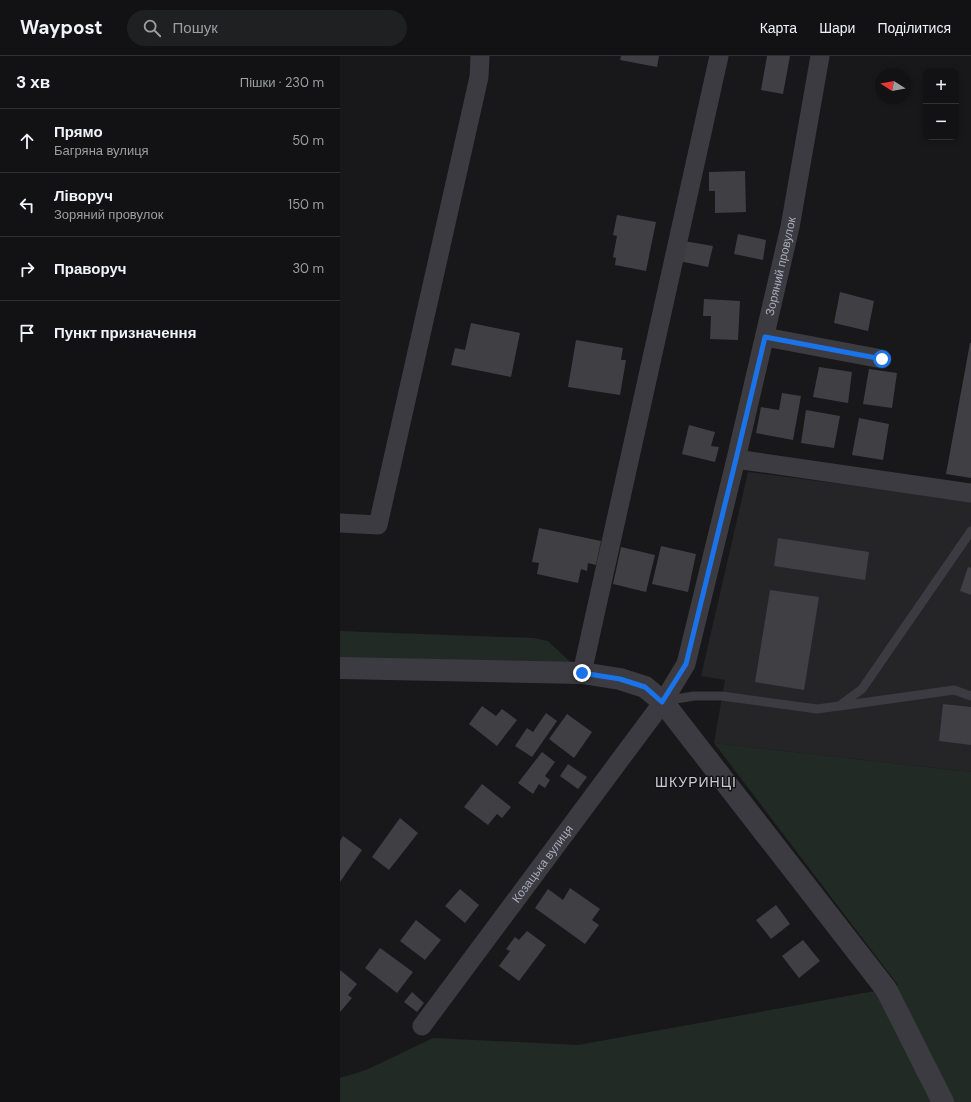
<!DOCTYPE html>
<html lang="uk">
<head>
<meta charset="utf-8">
<style>
	body { margin:0; font-family:"DM Sans",sans-serif; background:#1f2022; color:#f1f3f6 }
	.controls { position:absolute; right:12px; top:12px; display:grid; overflow:hidden; border-radius:8px; box-shadow:0 2px 6px #0003 }
	.controls button { width:36px; height:36px; display:grid; place-items:center; padding:0; border:0; border-bottom:1px solid #313234; background:#121214; color:#f1f3f6; font:20px sans-serif }
	.compass { position:absolute; left:535px; top:12px; width:36px; height:36px; border-radius:50%; background:#121214; box-shadow:0 2px 6px #0003; rotate:281deg }
	.stop { position:absolute; width:12px; height:12px; margin:-9px; border:3px solid #1a73e8; border-radius:50%; background:#fff }
	.stop.end { background:#1a73e8; border-color:#fff; box-shadow:0 1px 4px #0008 }
	.list { margin:0; padding:0; list-style:none }
	h2 { display:flex; justify-content:space-between; align-items:center; height:52px; margin:0; padding:0 16px; font-size:17px }
	h2 small { font-size:13px; font-weight:400; color:#9c9ea0 }
	.list li { display:grid; grid-template-columns:26px 1fr auto; gap:12px; align-items:center; box-sizing:border-box; height:64px; padding:0 16px; border-top:1px solid #313234 }
	.list b { display:block; font-size:15px; white-space:nowrap }
	.list p { margin:0; font-size:13px; white-space:nowrap; color:#9c9ea0 }
	.list em { font-size:13px; font-style:normal; color:#9c9ea0 }
	.icon { flex:none; width:22px; height:22px; fill:none; stroke:currentColor; stroke-width:2; stroke-linecap:round; stroke-linejoin:round }
	.map { position:relative; flex:none; width:631px; height:1046px; overflow:hidden }
	header { display:flex; align-items:center; gap:24px; box-sizing:border-box; height:56px; padding:0 20px; background:#121214; border-bottom:1px solid #313234 }
	header strong { font-size:19px }
	nav { display:flex; gap:22px; margin-inline-start:auto; font-size:14px }
	.search { width:280px; height:36px; background:#1f2022; display:flex; align-items:center; gap:10px; box-sizing:border-box; padding:0 14px; border-radius:22px; color:#9c9ea0; font-size:15px }
	main { display:flex }
	aside { flex:1; background:#121214 }
	.map>svg:first-child { display:block }
</style>
</head>
<body>
<header>
<strong>Waypost</strong>
<div class="search"><svg class="icon" aria-label="search" viewBox="0 0 24 24"><circle cx="10" cy="10" r="6"/><path d="M15 15l6 6"/></svg>Пошук</div>
<nav><a>Карта</a><a>Шари</a><a>Поділитися</a></nav>
</header>
<main>
<aside>
<h2>3 хв<small>Пішки · 230 m</small></h2>
<ul class="list">
<li><svg class="icon" aria-label="ahead" viewBox="0 0 24 24"><path d="M12 20V5M6 11l6-6 6 6"/></svg><div><b>Прямо</b><p>Багряна вулиця</p></div><em>50 m</em></li>
<li><svg class="icon" aria-label="left" viewBox="0 0 24 24"><path d="M17 20v-9H6M10 6l-5 5 5 5"/></svg><div><b>Ліворуч</b><p>Зоряний провулок</p></div><em>150 m</em></li>
<li><svg class="icon" aria-label="right" viewBox="0 0 24 24"><path d="M7 20v-9h11M14 6l5 5-5 5"/></svg><div><b>Праворуч</b></div><em>30 m</em></li>
<li><svg class="icon" aria-label="arrive" viewBox="0 0 24 24"><path d="M6 21V4h12l-3 4 3 4H6"/></svg><div><b>Пункт призначення</b></div></li>
</ul>
</aside>
<div class="map">
<svg width="631" height="1046" viewBox="0 0 631 1046">
	<rect width="100%" height="100%" fill="#18181a"/>
	<path fill="#252427" d="M408 416 631 445V716L374 687 385 624 361 620Z"/>
	<path fill="#222a25" d="M0 575 194 582 208 585 242 617 0 612Z
		M374 687 631 716V1046H0V1022L26 1014 93 982 238 989 546 933 558 929Z"/>
	<path fill="#403f44" d="M281 0H319L317 11 280 4Z
		M427 0H450L443 38 421 34Z
		M405 115 406 156 375 157V135H369V116Z
		M277 159 316 166 306 215 275 209 276 202 273 201 277 180 273 179Z
		M398 178 426 184 423 204 394 198Z
		M344 185 373 190 368 211 339 205Z
		M500 236 534 245 528 275 494 267Z
		M364 243 400 245 398 284 370 283 371 260H363Z
		M131 267 180 277 171 321 111 309 115 292 125 294Z
		M236 284 283 292 281 304H286L280 339 228 331Z
		M630 287H631V422L606 418Z
		M479 311 512 316 508 347 473 341Z
		M529 313 557 317 552 352 523 348Z
		M442 337 461 340 453 384 416 377 421 351 439 354Z
		M466 354 500 360 494 392 461 387Z
		M519 362 549 368 543 404 512 399Z
		M349 369 375 376 371 390 379 391 375 406 342 398Z
		M199 472 261 485 256 509 248 507 247 515 241 513 238 527 197 518 199 507 192 506Z
		M438 482 529 496 525 524 434 510Z
		M321 490 356 498 348 536 312 528Z
		M281 491 315 499 306 536 273 528Z
		M628 511 631 512V539L620 535Z
		M430 534 479 541 464 634 415 626Z
		M603 648 631 651V689L599 685Z
		M142 650 156 660 162 653 177 664 157 690 129 668Z
		M206 657 217 665 192 701 175 690 187 672 193 676Z
		M227 658 252 676 234 702 209 683Z
		M202 696 215 706 205 720 210 724 205 732 199 728 193 738 178 727Z
		M228 708 247 721 238 733 220 720Z
		M142 728 171 751 162 762 157 758 148 769 124 751Z
		M60 762 78 777 49 814 32 801Z
		M3 780 22 794 0 826V785Z
		M230 832 260 853 252 864 259 869 245 888 195 852 208 833 223 844Z
		M120 833 139 849 125 867 105 850Z
		M436 849 450 868 431 883 416 864Z
		M76 864 101 884 85 904 60 885Z
		M187 875 206 889 179 925 159 910 170 895 166 893 175 881 179 884Z
		M463 884 480 905 459 922 442 900Z
		M40 892 73 916 57 937 25 912Z
		M0 914 17 928 8 939 12 942 0 956Z
		M72 936 84 947 77 956 64 946Z"/>
	<g fill="none" stroke-linecap="round" stroke-linejoin="round">
		<path stroke="#3b3b41" stroke-width="9" d="M324 645 354 640H382L477 653 499 650 522 633 631 475
			M500 650 614 634 631 640"/>
		<g stroke="#3b3b41" stroke-width="19">
			<path d="M425 281 542 303"/>
			<path d="M396 403 631 437"/>
			<path d="M0 467 38 469 139 21 140 0"/>
			<path d="M242 617 379 0"/>
			<path id="s1" d="M82 970 323 646 346 608 396 403 450 171 480 0"/>
		</g>
		<path stroke="#3b3b41" stroke-width="22" d="M0 612 242 617 280 623 305 631 323 646 546 933 603 1046"/>
	</g>
	<g fill="none" stroke-linecap="round" stroke-linejoin="round">
		<path stroke="#1a73e8" stroke-width="5" d="M242 617 280 623 305 631 322 646 346 608 396 403 425 281 542 303"/>
	</g>
	<g text-anchor="middle" dominant-baseline="central" stroke-width="3" stroke-linejoin="round" paint-order="stroke">
		<g font-size="12" fill="#aaabba" stroke="#131315">
			<text stroke="none"><textPath href="#s1" startOffset="857">Зоряний провулок</textPath></text>
			<text stroke="none"><textPath href="#s1" startOffset="202">Козацька вулиця</textPath></text>
		</g>
		<g font-size="14" letter-spacing="1" fill="#cbcbd6" stroke="#131315">
			<text x="356" y="726">ШКУРИНЦІ</text>
		</g>
	</g>
</svg>
<div class="controls">
<button>+</button>
<button>−</button>
</div>
<svg class="compass" viewBox="-18 -18 36 36"><path d="M0-13l5 13h-10z" fill="#e53935"/><path d="M0 13l5-13h-10z" fill="#9c9ea0"/></svg>
<div class="stop" style="left:542px;top:303px"></div>
<div class="stop end" style="left:242px;top:617px"></div>
</div>
</main>
</body>
</html>
